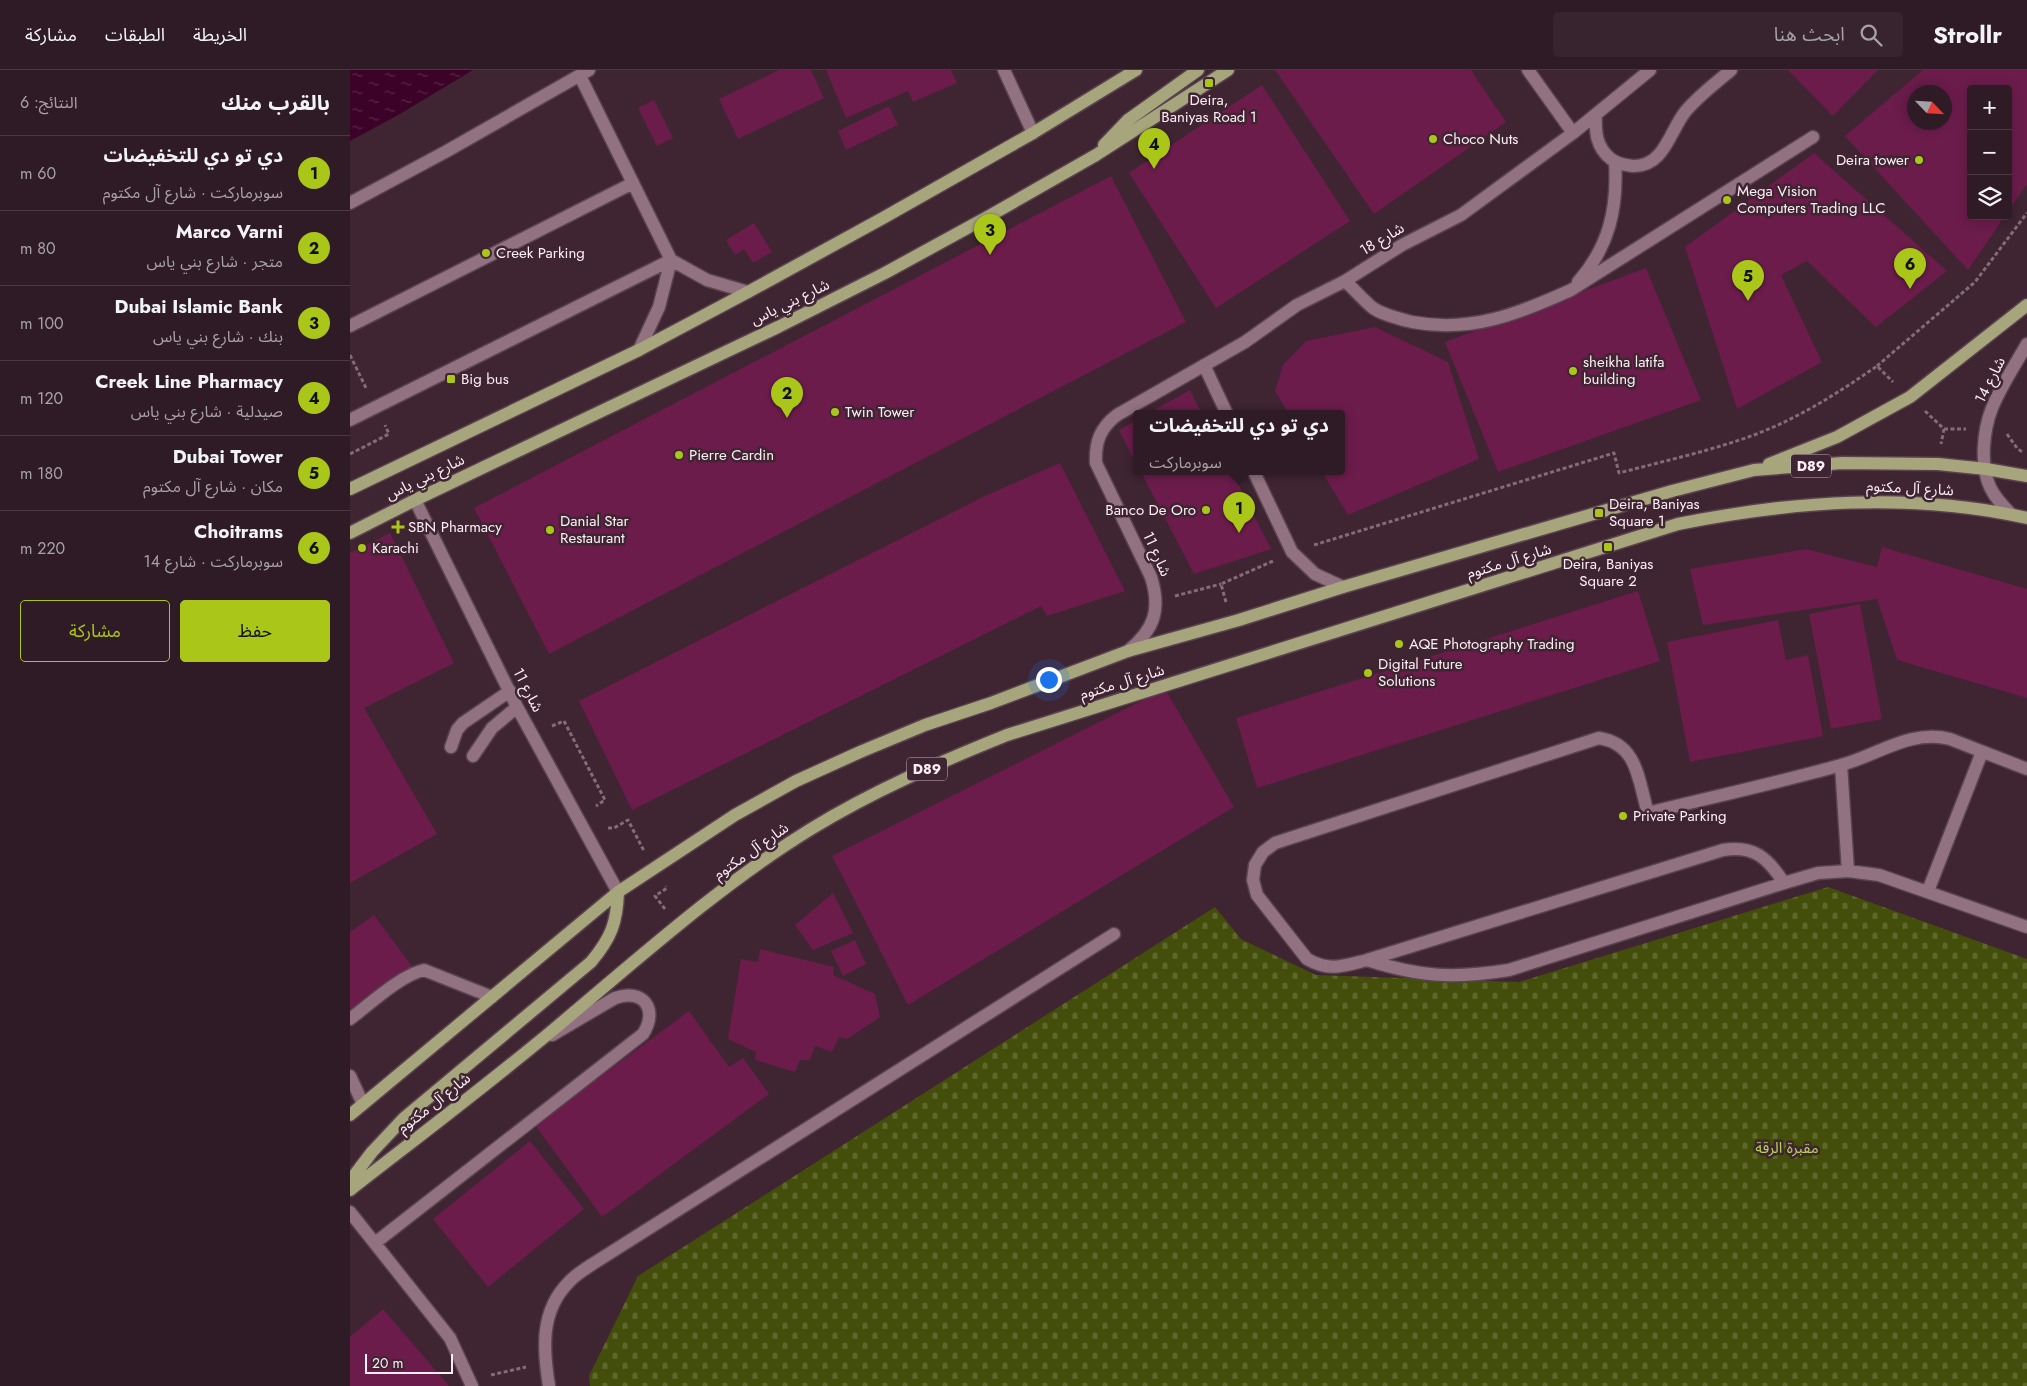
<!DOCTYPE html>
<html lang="ar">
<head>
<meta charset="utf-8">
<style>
	body { margin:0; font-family:Jost,"Noto Sans Arabic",sans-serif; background:#37242e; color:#f1f3f6; direction:rtl }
	.controls { position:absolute; right:15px; top:15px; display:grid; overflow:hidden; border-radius:5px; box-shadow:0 2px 12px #0003 }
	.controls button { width:45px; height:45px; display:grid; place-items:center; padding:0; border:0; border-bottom:1px solid #4a3943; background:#2f1b26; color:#f1f3f6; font:25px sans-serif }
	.compass { position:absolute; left:1557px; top:15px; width:45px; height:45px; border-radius:50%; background:#2f1b26; box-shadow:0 2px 12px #0003; rotate:115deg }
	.scale { position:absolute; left:15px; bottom:12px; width:88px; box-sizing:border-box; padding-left:5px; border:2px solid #fdeef5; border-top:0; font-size:14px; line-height:18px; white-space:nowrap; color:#fdeef5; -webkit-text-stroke:4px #3f2432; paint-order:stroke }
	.you { position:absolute; left:698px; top:609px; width:18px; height:18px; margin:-12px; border:4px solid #fff; border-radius:50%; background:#1a73e8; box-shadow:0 0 0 8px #1a73e833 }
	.badge { display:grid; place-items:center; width:32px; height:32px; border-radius:50%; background:#aac719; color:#111; font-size:16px; font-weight:700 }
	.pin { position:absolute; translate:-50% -41px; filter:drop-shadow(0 1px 2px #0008) }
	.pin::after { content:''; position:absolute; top:26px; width:18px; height:15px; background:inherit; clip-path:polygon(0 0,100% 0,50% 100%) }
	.popup { position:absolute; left:783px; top:340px; width:212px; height:65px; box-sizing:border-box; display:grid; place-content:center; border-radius:5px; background:#2f1b26; filter:drop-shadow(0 1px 4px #0005); font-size:16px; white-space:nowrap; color:#a7a1a7 }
	.popup b { font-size:19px; color:#f1f3f6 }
	.popup::after { content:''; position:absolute; left:50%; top:100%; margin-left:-10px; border:10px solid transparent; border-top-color:#2f1b26 }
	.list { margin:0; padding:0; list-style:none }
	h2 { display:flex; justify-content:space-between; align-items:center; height:65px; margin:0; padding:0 20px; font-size:21px }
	h2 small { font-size:16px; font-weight:400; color:#a7a1a7 }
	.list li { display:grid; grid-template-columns:32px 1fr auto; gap:15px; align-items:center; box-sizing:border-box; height:75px; padding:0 20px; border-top:1px solid #4a3943 }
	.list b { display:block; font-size:19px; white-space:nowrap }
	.list p { margin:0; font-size:16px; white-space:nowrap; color:#a7a1a7 }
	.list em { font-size:16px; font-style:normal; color:#a7a1a7 }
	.actions { display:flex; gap:10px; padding:15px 20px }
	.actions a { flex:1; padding:11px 0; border:1px solid #aac719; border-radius:5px; text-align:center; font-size:18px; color:#aac719 }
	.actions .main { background:#aac719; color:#111 }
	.icon { flex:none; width:28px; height:28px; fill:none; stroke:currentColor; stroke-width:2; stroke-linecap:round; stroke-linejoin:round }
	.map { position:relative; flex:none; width:1677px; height:1316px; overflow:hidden; direction:ltr }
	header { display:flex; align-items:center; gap:30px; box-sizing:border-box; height:70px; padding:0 25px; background:#2f1b26; border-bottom:1px solid #4a3943 }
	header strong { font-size:24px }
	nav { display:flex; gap:28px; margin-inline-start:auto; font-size:18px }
	.search { width:350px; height:45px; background:#37242e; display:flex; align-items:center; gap:12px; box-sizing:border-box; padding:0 18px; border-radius:5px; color:#a7a1a7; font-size:19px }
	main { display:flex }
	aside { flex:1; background:#2f1b26 }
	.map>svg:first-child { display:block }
</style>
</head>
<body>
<header>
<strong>Strollr</strong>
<div class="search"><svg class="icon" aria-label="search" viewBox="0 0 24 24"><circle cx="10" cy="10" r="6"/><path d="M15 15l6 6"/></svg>ابحث هنا</div>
<nav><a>الخريطة</a><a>الطبقات</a><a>مشاركة</a></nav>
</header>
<main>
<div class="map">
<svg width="1677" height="1316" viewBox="0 0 1677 1316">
	<defs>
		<pattern id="cemetery-stones" width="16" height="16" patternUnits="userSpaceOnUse" patternTransform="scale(1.25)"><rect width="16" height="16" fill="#424e09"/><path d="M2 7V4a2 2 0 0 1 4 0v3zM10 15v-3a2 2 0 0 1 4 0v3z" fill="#5e682d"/></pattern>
		<pattern id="water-ripples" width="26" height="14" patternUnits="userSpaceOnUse" patternTransform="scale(1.25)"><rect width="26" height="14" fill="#3d0227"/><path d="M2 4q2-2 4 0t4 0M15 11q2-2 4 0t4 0" fill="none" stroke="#5a2747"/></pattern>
	</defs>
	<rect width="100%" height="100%" fill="#3f2432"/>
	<path fill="url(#cemetery-stones)" d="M1478 817 1677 889V1316H240L239 1306 288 1206 865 837 891 869 966 905 1169 912Z"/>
	<path fill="url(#water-ripples)" d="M0 0H123L50 44 0 71Z"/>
	<path fill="#6b1c4b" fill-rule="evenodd" d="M429 0H461L474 28 388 69 369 29Z
		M476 0H601L607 13 563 32 558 21 496 48Z
		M925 0H1121L1156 52 1024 144Z
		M1438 0H1528L1483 46Z
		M1573 0H1677V114L1658 141V19H1621V146H1655L1618 200 1495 66ZM1564 22H1594V52H1564Z
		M912 15 1000 151 866 238 779 103Z
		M304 30 323 68 307 76 288 38Z
		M539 36 548 55 496 80 488 61Z
		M1464 83 1597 201 1526 257 1457 191 1431 205 1472 292 1387 339 1335 177Z
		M761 106 836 252 199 584 124 438Z
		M404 153 422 182 403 193 394 179 385 185 376 170Z
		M1296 198 1351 330 1148 402 1095 272Z
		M1025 257 1098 292 1129 389 998 445 972 402H992V344H939L925 321 933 295 956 271Z
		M840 320 852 344H797Z
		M786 351V394L769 360Z
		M710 393 775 521 697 546 691 536 282 740 229 631 635 426Z
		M791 402H882L921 479 844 504Z
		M40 463 104 593 14 638 87 764 0 813V483Z
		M1532 477 1677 519V628L1547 590 1527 529 1353 555 1340 499 1456 479 1527 497Z
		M1288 521 1310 591 907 718 886 648Z
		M1510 534 1532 649 1481 659 1459 544Z
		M1428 550 1436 590 1458 585 1473 666 1340 692 1317 572Z
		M815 619 884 737 558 935 482 786Z
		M483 823 503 863 463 880 445 855Z
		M24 845 64 899 0 946V862Z
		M505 870 516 894 493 906 481 881Z
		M410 879 484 897 483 905 525 924 530 947 497 969 489 967 482 982 465 976 460 990H450L445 1002 405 990 406 982 378 969 391 889 408 892Z
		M339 941 379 997 393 988 419 1024 252 1147 185 1055Z
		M180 1071 234 1139 138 1217 83 1149Z
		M33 1239 99 1316H0V1267Z"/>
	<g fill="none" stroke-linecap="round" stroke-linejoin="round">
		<defs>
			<path id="minor" d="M654 0 683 63
				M1178 0 1223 63
				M230 6 321 190 357 210 398 222
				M1246 44C1245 62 1246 77 1261 89 1267 94 1275 95 1283 96 1314 97 1320 61 1335 42 1348 26 1366 13 1381 0
				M0 133 97 81 239 0
				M995 211C1004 219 1013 230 1023 238 1033 245 1050 249 1062 252 1121 263 1168 244 1221 220L1463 67
				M1228 212C1259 177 1268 138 1265 92
				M0 256 283 113
				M289 280 309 237 321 190
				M854 295 877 344
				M0 350 321 190
				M904 402 942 482 965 504 993 517
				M65 430 167 637 268 822
				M1661 444C1653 436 1645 428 1640 417 1630 395 1633 361 1642 338 1651 316 1665 295 1677 274
				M778 581C805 559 811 539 801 507L746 393C745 372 750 358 767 345L895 272 947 235 995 211 1052 175 1111 145 1223 63 1300 0
				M101 677 107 660 113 653 160 621
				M123 686 142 658 167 637
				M1491 695 1498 801
				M1434 813C1418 788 1404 775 1373 780L1017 890C993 896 980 902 957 889L907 825 903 810 905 795 913 782 925 773 1249 668C1288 674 1288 710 1298 743 1362 727 1427 713 1491 695 1528 685 1560 659 1600 669L1677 699
				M1578 821 1632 682
				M1017 890C1071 907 1103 909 1159 900L1434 813 1468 803 1498 801 1529 805 1677 857
				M0 949C20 934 51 905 74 900L142 927
				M0 1006 13 1034
				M0 1142 100 1268 122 1316
				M25 1173 293 964C309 939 293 918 265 928L202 965
				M199 1316C193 1279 190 1241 219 1212 225 1205 234 1200 241 1195L764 864"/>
			<path id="major" d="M754 75 778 50 848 0
				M1419 394 1487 367 1560 327 1677 235
				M0 419 289 280 398 222 533 148 683 63 786 0
				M0 463 65 430 428 257 535 203 641 145 746 85 878 0
				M0 1045 268 822 385 745 446 711 510 682 575 655 641 633 778 581 889 550 993 517 1322 421 1404 400 1492 393 1588 394 1636 399 1677 406
				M0 1111 22 1082 54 1048 241 892C261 868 267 853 268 822
				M0 1120C68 1067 137 1015 203 960 287 890 368 816 461 759 523 721 590 692 657 665L1328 454C1443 431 1561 422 1677 448"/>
		</defs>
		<use href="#minor" stroke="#59434f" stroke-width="15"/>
		<use href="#major" stroke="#59434f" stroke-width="15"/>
		<path stroke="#836c78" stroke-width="3" stroke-dasharray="4 2.5" stroke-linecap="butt" d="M0 285 16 318
			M1527 296 1625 212 1677 143
			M1575 341 1594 359 1591 374
			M1594 359H1616
			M1657 364 1667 378 1672 382
			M0 384 39 364 35 355
			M964 475 1264 383 1269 403C1314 391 1360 381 1404 365 1449 348 1488 323 1527 296L1543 312
			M825 526 871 514
			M876 532 871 514 923 491
			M202 656 214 651 255 730 246 736
			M258 758H264L278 750 294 781
			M315 839 305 826 317 818 316 816
			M141 1305 176 1297"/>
		<use href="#minor" stroke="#927281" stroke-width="12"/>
		<use href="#major" stroke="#a6a57b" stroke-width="12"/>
	</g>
	<g fill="#aac719" stroke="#3f2432" stroke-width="2">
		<rect x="854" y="8" width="10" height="10" rx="2.5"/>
		<circle cx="1083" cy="69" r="5"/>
		<circle cx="1569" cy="90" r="5"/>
		<circle cx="1377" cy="130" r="5"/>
		<circle cx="136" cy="183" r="5"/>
		<circle cx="1223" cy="301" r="5"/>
		<rect x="96" y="304" width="10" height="10" rx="2.5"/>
		<circle cx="485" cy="342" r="5"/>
		<circle cx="329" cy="385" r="5"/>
		<circle cx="856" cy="440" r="5"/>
		<rect x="1244" y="438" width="10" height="10" rx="2.5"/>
		<path d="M45.5 449.5h5v5h5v5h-5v5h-5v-5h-5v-5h5z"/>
		<circle cx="200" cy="460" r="5"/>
		<rect x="1253" y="472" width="10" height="10" rx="2.5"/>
		<circle cx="12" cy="478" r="5"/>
		<circle cx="1049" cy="574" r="5"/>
		<circle cx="1018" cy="603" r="5"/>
		<circle cx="1273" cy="746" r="5"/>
	</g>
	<g text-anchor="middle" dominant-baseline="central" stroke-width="5" stroke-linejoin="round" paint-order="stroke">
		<g fill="#3f2432" stroke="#c4b1ba" stroke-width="1">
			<rect x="1441" y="384.5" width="40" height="23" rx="4"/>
			<rect x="557" y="687.5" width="40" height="23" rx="4"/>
		</g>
		<g font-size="14" font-weight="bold" fill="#fdeef5">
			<text x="1461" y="396">D89</text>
			<text x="577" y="699">D89</text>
		</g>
		<g font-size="15" fill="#fdeef5" stroke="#3f2432" text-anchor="start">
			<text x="859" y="30" text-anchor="middle">Deira,<tspan x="859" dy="17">Baniyas Road 1</tspan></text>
			<text x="1093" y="69">Choco Nuts</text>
			<text x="1559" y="90" text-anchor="end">Deira tower</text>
			<text x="1387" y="121">Mega Vision<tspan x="1387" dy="17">Computers Trading LLC</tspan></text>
			<text x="146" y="183">Creek Parking</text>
			<text x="1233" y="292">sheikha latifa<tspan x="1233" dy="17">building</tspan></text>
			<text x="111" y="309">Big bus</text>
			<text x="495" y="342">Twin Tower</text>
			<text x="339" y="385">Pierre Cardin</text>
			<text x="1259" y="434">Deira, Baniyas<tspan x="1259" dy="17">Square 1</tspan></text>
			<text x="846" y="440" text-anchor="end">Banco De Oro</text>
			<text x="210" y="451">Danial Star<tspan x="210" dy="17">Restaurant</tspan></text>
			<text x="58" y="457">SBN Pharmacy</text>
			<text x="22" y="478">Karachi</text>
			<text x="1258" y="494" text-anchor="middle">Deira, Baniyas<tspan x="1258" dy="17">Square 2</tspan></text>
			<text x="1059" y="574">AQE Photography Trading</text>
			<text x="1028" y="594">Digital Future<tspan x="1028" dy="17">Solutions</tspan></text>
			<text x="1283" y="746">Private Parking</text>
		</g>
		<g font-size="15" fill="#fdeef5" stroke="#3f2432">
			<text transform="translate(1032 169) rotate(-31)">شارع 18</text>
			<text transform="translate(440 232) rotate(-26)">شارع بني ياس</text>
			<text transform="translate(1640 310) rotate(-63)">شارع 14</text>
			<text transform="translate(75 407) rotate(-26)">شارع بني ياس</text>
			<text transform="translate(1560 418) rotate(3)">شارع آل مكتوم</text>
			<text transform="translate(807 484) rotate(66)">شارع 11</text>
			<text transform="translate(1159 491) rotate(-17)">شارع آل مكتوم</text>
			<text transform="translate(772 612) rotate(-17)">شارع آل مكتوم</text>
			<text transform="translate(178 620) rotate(63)">شارع 11</text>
			<text transform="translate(401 781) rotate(-35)">شارع آل مكتوم</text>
			<text transform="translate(84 1033) rotate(-38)">شارع آل مكتوم</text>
		</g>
		<g font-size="15" fill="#b9d358" stroke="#3f2432">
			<text x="1437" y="1078">مقبرة الرقة</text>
		</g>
	</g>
</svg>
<div class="controls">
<button>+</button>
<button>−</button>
<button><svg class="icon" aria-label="layers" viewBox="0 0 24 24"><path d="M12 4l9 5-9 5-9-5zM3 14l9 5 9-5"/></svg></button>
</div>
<svg class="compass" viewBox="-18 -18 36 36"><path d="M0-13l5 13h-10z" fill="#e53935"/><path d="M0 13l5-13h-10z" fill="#a7a1a7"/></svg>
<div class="scale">20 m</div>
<div class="you"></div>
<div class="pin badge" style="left:889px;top:463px">1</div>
<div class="popup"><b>دي تو دي للتخفيضات</b>سوبرماركت</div>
<div class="pin badge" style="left:437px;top:348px">2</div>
<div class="pin badge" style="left:640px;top:185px">3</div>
<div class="pin badge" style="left:804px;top:99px">4</div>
<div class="pin badge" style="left:1398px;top:231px">5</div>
<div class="pin badge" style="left:1560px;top:219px">6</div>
</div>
<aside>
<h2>بالقرب منك<small>النتائج: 6</small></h2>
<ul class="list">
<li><span class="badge">1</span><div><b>دي تو دي للتخفيضات</b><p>سوبرماركت · شارع آل مكتوم</p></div><em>60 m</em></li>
<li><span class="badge">2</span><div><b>Marco Varni</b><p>متجر · شارع بني ياس</p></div><em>80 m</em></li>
<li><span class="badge">3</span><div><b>Dubai Islamic Bank</b><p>بنك · شارع بني ياس</p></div><em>100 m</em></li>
<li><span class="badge">4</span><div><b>Creek Line Pharmacy</b><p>صيدلية · شارع بني ياس</p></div><em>120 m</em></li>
<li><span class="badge">5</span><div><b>Dubai Tower</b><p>مكان · شارع آل مكتوم</p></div><em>180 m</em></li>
<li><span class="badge">6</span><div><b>Choitrams</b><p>سوبرماركت · شارع 14</p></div><em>220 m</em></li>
</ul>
<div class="actions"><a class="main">حفظ</a><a>مشاركة</a></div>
</aside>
</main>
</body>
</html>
